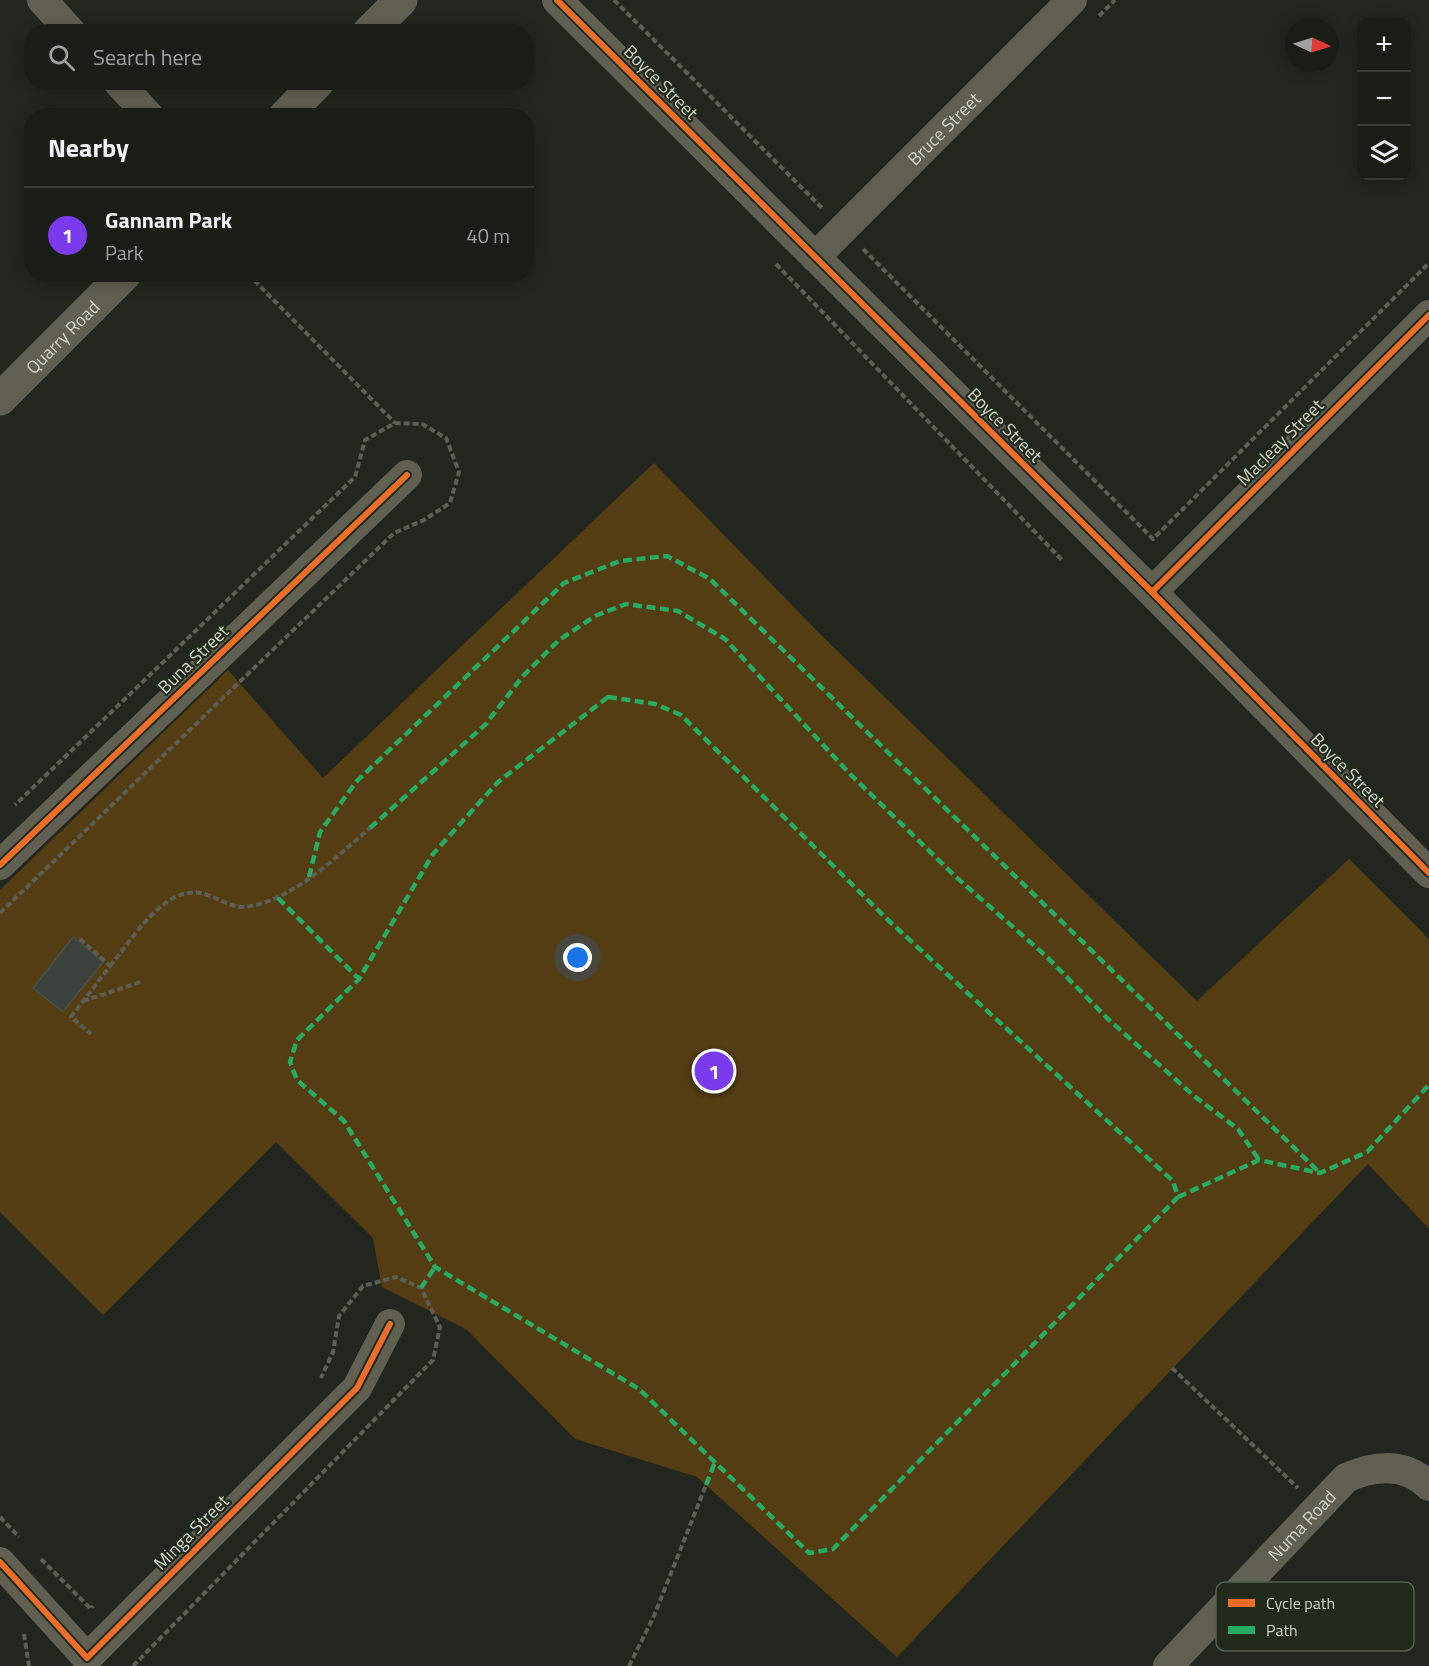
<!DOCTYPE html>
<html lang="en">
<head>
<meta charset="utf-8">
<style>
	body { margin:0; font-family:"Titillium Web",sans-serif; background:#272923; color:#f1f3f6 }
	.controls { position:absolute; right:18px; top:18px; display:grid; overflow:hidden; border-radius:12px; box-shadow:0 3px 15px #0003 }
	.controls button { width:54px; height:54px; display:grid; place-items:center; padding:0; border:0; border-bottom:2px solid #383a35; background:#1a1c16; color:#f1f3f6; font:30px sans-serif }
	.compass { position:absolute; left:1285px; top:18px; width:54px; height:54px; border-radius:50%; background:#1a1c16; box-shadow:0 3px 15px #0003; rotate:94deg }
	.you { position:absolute; left:578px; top:958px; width:21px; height:21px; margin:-15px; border:4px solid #fff; border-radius:50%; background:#1a73e8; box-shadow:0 0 0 9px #1a73e833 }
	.badge { display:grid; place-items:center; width:39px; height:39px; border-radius:50%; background:#7c3aed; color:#fff; font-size:20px; font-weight:700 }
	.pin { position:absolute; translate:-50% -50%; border:3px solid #fff; box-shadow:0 2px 6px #0006 }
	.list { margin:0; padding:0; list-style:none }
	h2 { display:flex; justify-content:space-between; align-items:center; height:78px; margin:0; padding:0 24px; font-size:26px }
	h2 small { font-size:20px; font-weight:400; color:#9fa1a1 }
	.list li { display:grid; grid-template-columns:39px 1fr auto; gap:18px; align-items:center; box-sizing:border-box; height:96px; padding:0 24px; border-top:2px solid #383a35 }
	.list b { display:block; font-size:22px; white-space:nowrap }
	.list p { margin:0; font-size:20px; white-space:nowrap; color:#9fa1a1 }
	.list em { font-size:20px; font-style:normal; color:#9fa1a1 }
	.icon { flex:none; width:33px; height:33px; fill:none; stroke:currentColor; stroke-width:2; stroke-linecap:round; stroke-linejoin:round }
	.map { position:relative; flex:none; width:1429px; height:1666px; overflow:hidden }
	.search { position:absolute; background:#1a1c16; box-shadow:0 3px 15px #0003; left:24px; top:24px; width:510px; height:66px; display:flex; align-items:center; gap:15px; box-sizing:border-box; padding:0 21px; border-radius:24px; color:#9fa1a1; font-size:22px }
	.panel { position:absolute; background:#1a1c16; box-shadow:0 3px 15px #0003; left:24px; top:108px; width:510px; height:174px; border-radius:24px }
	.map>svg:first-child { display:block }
</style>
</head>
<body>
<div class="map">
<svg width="1429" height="1666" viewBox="0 0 1429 1666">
	<rect width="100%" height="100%" fill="#22261e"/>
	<path fill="#543c13" d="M654 463 820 634 1197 1001 1349 859 1429 939V1229L1368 1164 897 1657 697 1477 575 1439 466 1329 382 1287 373 1238 276 1142 103 1315 0 1212V890L228 670 323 778Z"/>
	<path fill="#3b413b" stroke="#494f49" stroke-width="1.5" d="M73 937 103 962 63 1012 33 988Z"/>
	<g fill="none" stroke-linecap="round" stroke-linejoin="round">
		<path stroke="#5d5e54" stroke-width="4" stroke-dasharray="6 3" stroke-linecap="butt" d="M614 0 823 209
			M1099 16 1115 0
			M863 249 1153 539 1429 263
			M776 264 1062 560
			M248 274 395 423
			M0 913 394 533 424 520 450 503 459 472 446 438 422 424 395 423 365 440 355 477 15 805
			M80 939 110 966 71 1017 91 1034
			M110 966C132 940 163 886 201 893 214 896 232 908 244 907 290 903 336 857 370 828
			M83 1001 141 982
			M1172 1368 1298 1488
			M0 1517 19 1537
			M41 1559 91 1609 93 1606
			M24 1634 29 1666
			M133 1666 433 1360 440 1327 421 1288 396 1277 363 1286 339 1316 333 1352 321 1378
			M629 1666 654 1616 706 1485"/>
		<g stroke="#606052" stroke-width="30">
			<path d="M42 0 71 32"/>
			<path d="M557 0 1152 592 1429 873"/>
			<path d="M118 82 149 116"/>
			<path id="s1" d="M815 257 1072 0"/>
			<path d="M1152 592 1429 315"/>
			<path d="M0 865 407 475"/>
			<path d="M0 1562 87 1658 357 1388 390 1324"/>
			<path id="s2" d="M1168 1666 1346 1478C1375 1465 1405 1462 1429 1486"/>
		</g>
		<g stroke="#606052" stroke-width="33">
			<path d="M369 32 401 0"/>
			<path d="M285 116 318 82"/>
			<path id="s3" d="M0 399 125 274"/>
		</g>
		<path stroke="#26ab63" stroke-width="4.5" stroke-dasharray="9 4.5" stroke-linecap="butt" d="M608 697 655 704 681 715 889 921 1173 1181 1178 1197 833 1549 809 1553 639 1389 435 1267 344 1121 297 1080 290 1062 297 1040 359 979 433 854 498 782Z
			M370 828 485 725 523 676 559 640 595 616 626 604 678 611 725 639 850 774 956 877 1046 956 1107 1018 1194 1096 1238 1129 1259 1160
			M309 877 320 832 356 782 564 583 620 561 667 556 710 579 1320 1173
			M278 898 359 979
			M1178 1197 1259 1160 1320 1173 1367 1152 1429 1085
			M421 1288 435 1267
			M706 1485 715 1462"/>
		<defs>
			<path id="cycleway" d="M557 0 1152 592 1429 873
				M1152 592 1429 315
				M0 865 407 475
				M0 1562 87 1658 357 1388 390 1324"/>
		</defs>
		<use href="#cycleway" stroke="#212a1a" stroke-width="10"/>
		<use href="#cycleway" stroke="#ee6e29" stroke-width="6"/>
	</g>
	<g text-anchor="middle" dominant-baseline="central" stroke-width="4.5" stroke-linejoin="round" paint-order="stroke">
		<g font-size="18" fill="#d0d6cb" stroke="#212a1a">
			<text transform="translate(661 82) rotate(45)">Boyce Street</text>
			<text stroke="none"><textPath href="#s1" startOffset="182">Bruce Street</textPath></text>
			<text stroke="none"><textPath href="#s3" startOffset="88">Quarry Road</textPath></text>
			<text transform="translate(1005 425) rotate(45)">Boyce Street</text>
			<text transform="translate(1280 442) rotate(-45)">Macleay Street</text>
			<text transform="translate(193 659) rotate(-44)">Buna Street</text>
			<text transform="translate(1348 770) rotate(45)">Boyce Street</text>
			<text stroke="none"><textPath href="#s2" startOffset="194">Numa Road</textPath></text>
			<text transform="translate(191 1532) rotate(-45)">Minga Street</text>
		</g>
	</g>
	<rect x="1216" y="1582" width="198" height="69" rx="9" fill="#212a1a" stroke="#565e4f" stroke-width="1.5"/>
	<rect x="1228" y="1599" width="27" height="8" fill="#ee6e29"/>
	<rect x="1228" y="1626" width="27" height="8" fill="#26ab63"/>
	<g font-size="16" fill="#d0d6cb">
		<text x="1266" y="1609">Cycle path</text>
		<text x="1266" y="1636">Path</text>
	</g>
</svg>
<div class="controls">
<button>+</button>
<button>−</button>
<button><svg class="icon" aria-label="layers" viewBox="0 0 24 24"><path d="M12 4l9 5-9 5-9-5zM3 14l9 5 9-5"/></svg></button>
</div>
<svg class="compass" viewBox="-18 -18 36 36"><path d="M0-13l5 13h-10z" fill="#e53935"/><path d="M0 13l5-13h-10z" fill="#9fa1a1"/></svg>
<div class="you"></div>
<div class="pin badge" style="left:714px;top:1071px">1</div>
<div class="search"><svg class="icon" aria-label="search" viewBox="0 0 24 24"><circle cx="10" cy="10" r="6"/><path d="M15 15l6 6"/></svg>Search here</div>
<section class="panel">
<h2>Nearby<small></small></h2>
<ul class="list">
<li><span class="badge">1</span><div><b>Gannam Park</b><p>Park</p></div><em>40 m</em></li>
</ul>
</section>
</div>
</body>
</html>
